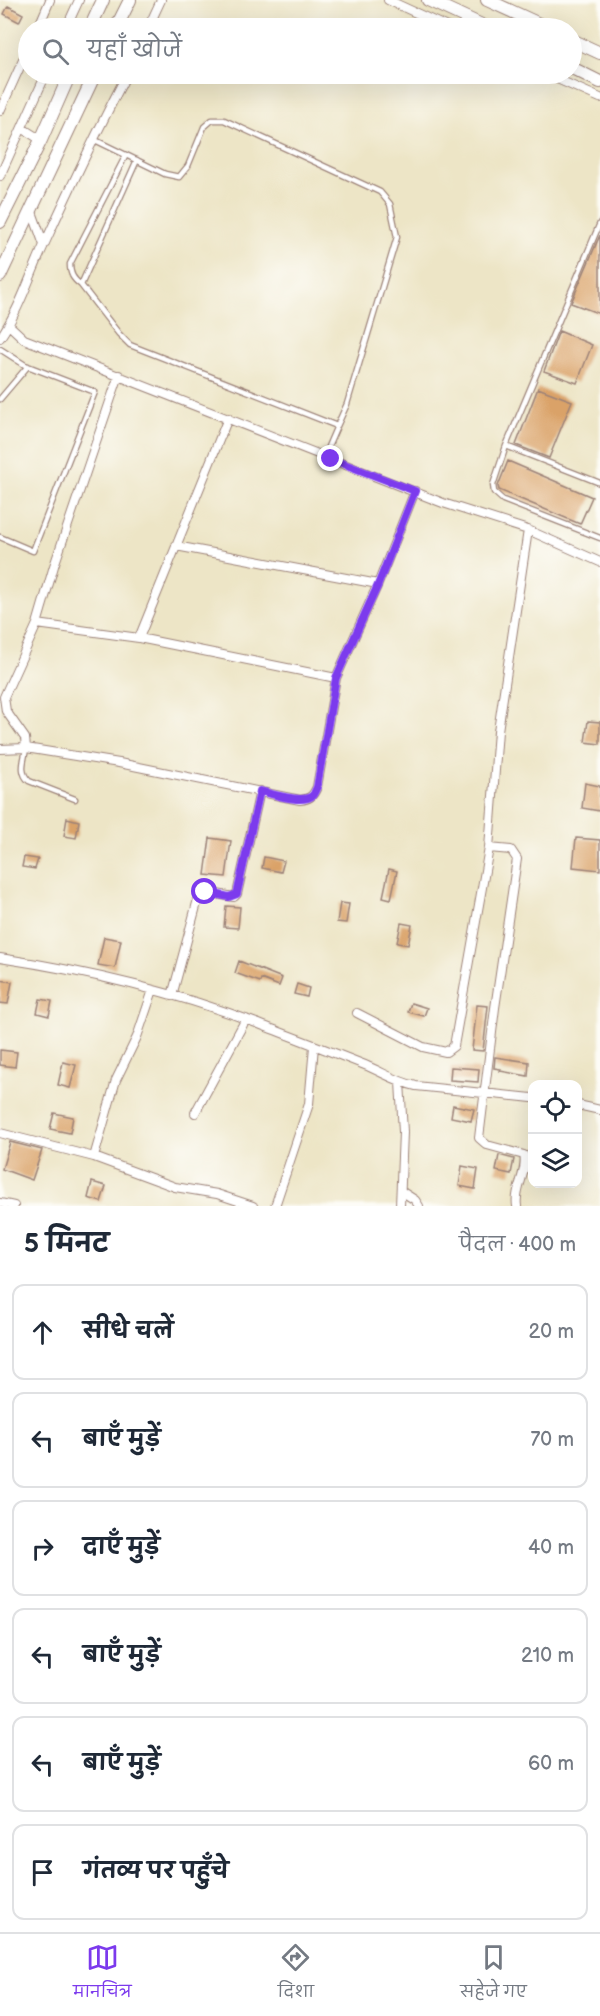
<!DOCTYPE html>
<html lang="hi">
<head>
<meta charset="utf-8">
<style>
	body { margin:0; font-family:"Balsamiq Sans","Playpen Sans Deva",sans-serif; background:#f2f2f3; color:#1f2937 }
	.controls { position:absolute; right:18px; bottom:18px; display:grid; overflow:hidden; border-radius:12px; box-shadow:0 6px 24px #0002 }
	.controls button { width:54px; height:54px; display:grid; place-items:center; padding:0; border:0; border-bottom:2px solid #e0e1e3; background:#fff; color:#1f2937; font:30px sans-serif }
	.stop { position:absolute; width:18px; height:18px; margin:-14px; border:4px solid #7c3aed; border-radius:50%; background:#fff }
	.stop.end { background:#7c3aed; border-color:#fff; box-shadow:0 2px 6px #0008 }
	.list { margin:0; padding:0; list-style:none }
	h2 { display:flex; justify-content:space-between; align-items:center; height:78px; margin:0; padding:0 24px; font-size:26px }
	h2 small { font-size:20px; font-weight:400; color:#747a83 }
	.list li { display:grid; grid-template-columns:39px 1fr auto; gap:18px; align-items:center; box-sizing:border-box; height:96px; margin:0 12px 12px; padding:0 12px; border:2px solid #e0e1e3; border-radius:12px }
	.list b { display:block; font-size:22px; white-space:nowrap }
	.list em { font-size:20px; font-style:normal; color:#747a83 }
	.icon { flex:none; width:33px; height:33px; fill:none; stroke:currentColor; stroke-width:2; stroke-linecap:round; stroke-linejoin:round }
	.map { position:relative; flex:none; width:600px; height:1206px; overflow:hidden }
	.search { position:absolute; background:#fff; box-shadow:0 6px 24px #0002; left:18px; right:18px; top:18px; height:66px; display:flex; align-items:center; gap:15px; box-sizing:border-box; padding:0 21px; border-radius:33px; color:#747a83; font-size:22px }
	.sheet { height:726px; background:#fff }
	nav { display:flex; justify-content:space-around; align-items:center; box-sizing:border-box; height:84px; border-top:2px solid #e0e1e3; background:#fff; font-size:16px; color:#747a83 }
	nav a { display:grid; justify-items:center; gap:3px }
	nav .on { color:#7c3aed }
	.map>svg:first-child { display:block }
</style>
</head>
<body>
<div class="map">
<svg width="600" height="1206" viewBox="0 0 600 1206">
	<rect width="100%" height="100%" fill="#fdfcf7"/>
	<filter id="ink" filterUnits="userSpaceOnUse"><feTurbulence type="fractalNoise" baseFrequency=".0167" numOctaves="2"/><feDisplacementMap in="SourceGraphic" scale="12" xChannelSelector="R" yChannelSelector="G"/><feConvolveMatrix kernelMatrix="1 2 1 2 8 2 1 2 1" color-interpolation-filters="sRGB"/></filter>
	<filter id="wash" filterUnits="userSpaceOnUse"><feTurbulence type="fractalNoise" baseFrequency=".008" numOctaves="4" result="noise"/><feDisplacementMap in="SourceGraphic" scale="24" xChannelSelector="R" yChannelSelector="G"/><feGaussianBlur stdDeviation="1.35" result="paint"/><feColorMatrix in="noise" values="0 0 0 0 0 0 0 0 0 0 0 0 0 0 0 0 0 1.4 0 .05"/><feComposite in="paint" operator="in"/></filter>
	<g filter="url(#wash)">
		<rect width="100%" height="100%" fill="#ede5c6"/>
		<g id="blocks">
			<path fill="#daa268" d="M8 6 23 14 19 22 4 14Z
				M600 235V314L571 303Z
				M559 331 592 345 577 383 544 371Z
				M538 388 572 401 549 458 516 445Z
				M508 461 592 497 580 524 499 490 498 486Z
				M588 721 600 722V744L585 742Z
				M585 783 600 786V811L582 808Z
				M67 818 79 821 76 838 64 836Z
				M210 838 231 841 226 877 205 875Z
				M576 838 600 840V870L573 867Z
				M24 857 38 859 35 869 22 867Z
				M264 857 284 861 281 872 262 868Z
				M389 869 397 871 391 899 383 897Z
				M340 903 349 904 346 923 337 922Z
				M226 906 240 907 238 928 224 927Z
				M401 923 412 925 408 945 397 943Z
				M104 937 121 940 115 968 98 965Z
				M239 961 282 978 279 986 261 979 260 982 235 973Z
				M0 980 12 982 8 1004 0 1003Z
				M297 984 309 988 307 997 294 994Z
				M40 999 52 1001 49 1016 37 1013Z
				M411 1003 427 1008 424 1016 408 1012Z
				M477 1005 488 1006 483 1051 472 1050Z
				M0 1050 17 1052 15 1067 0 1065Z
				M495 1057 529 1062 528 1076 500 1071 501 1069 494 1068Z
				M63 1062 76 1065 70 1088 58 1085Z
				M451 1067 479 1069 478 1082 450 1080Z
				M453 1105 474 1109 471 1121 451 1117Z
				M54 1113 73 1117 70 1133 50 1129Z
				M10 1142 42 1150 32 1180 2 1169Z
				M499 1155 514 1159 511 1174 496 1171Z
				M462 1166 478 1169 475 1189 459 1186Z
				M92 1182 106 1186 101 1202 88 1198Z"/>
		</g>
	</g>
	<g filter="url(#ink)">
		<use href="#blocks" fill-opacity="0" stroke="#9c8278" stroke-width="1.5"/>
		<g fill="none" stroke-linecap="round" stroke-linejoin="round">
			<defs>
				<path id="lane" d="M93 139 165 174 179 177 188 166 204 127 212 120H224L380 192 390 204 397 237 347 404 337 426 130 345 119 334 81 285C73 279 70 274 70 264L126 155
					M600 223 506 446 493 485 494 492 503 500 600 538
					M81 285 137 160
					M0 349 25 365 95 392 33 551 0 537
					M0 399 28 366
					M506 446 600 483
					M324 456 337 426
					M26 749C24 761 19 772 29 781L75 799"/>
				<path id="street" d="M388 0 449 28
					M38 28 50 0
					M66 28 79 0
					M148 28 161 0
					M546 74 600 98
					M0 111 28 49
					M22 128 41 140
					M0 176 46 74
					M31 209 44 245
					M9 325 24 339 443 503 528 530 498 731 489 848 454 1046 446 1052 423 1047 357 1013
					M0 338C20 309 30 275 45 243 71 186 98 129 127 74
					M528 530 600 562
					M176 546 378 584
					M37 624 139 638 336 678
					M139 638 228 418
					M26 748 25 738 6 711 4 697 37 624 54 566 119 375
					M0 749 26 748 119 763 300 800C310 799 313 796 317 787L336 678 378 584 415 491
					M489 848 511 850 517 859 495 1008 479 1138 487 1145 524 1155C528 1172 514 1189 517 1206
					M0 958C86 971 178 993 259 1024 295 1038 330 1051 365 1065 382 1072 397 1082 416 1086L532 1098
					M172 996 198 899 205 892 234 897 237 894 260 791
					M578 1105 600 1110
					M195 1113 246 1019
					M0 1133 94 1157 175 1187 217 1194 253 1206
					M94 1157 116 1080 137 1037 153 990
					M401 1191 415 1200 419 1206
					M0 1203 14 1206
					M275 1206 309 1104 314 1046
					M400 1206 403 1132 400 1082"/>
				<path id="secondary" d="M428 0 488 28
					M487 0 548 28
					M90 28 103 0
					M116 28 130 0
					M572 40 600 53
					M572 68 600 82
					M0 222 41 140 70 74
					M0 276 95 74"/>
			</defs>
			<use href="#lane" stroke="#9c8278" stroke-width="7"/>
			<use href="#street" stroke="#9c8278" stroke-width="10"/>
			<use href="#secondary" stroke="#9c8278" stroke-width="14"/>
			<use href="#lane" stroke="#fff" stroke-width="4.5"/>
			<use href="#street" stroke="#fff" stroke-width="8"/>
			<use href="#secondary" stroke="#fff" stroke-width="12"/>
		</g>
	</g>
	<g fill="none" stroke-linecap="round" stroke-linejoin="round" filter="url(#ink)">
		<path stroke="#7c3aed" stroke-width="8" d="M205 892 229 897 237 894 260 791C272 794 304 805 313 795 314 794 316 789 317 787L336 678 378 585 415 491 331 459"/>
	</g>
</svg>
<div class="controls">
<button><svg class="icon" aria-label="locate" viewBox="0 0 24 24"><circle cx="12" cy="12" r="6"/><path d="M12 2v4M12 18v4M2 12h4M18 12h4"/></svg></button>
<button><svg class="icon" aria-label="layers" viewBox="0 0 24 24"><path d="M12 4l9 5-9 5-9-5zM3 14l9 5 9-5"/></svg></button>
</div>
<div class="stop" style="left:205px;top:892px"></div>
<div class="stop end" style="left:331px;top:459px"></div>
<div class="search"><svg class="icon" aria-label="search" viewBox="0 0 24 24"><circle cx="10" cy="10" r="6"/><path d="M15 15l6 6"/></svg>यहाँ खोजें</div>
</div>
<section class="sheet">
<h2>5 मिनट<small>पैदल · 400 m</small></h2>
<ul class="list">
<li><svg class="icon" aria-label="ahead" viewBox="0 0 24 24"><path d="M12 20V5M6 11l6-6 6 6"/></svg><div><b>सीधे चलें</b></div><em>20 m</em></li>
<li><svg class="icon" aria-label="left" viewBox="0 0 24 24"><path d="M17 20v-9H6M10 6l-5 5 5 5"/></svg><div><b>बाएँ मुड़ें</b></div><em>70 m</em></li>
<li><svg class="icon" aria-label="right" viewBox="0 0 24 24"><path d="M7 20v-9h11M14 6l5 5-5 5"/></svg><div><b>दाएँ मुड़ें</b></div><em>40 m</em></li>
<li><svg class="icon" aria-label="left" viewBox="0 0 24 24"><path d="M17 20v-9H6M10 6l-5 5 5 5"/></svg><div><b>बाएँ मुड़ें</b></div><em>210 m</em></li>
<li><svg class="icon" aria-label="left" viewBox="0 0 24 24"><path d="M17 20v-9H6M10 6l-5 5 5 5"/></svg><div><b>बाएँ मुड़ें</b></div><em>60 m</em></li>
<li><svg class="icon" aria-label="arrive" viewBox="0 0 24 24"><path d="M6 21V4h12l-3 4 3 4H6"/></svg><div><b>गंतव्य पर पहुँचे</b></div></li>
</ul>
</section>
<nav>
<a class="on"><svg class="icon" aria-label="map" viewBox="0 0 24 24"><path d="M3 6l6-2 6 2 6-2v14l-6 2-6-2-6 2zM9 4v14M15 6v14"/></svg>मानचित्र</a>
<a><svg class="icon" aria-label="directions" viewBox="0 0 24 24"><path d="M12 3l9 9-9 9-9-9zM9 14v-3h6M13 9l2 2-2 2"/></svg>दिशा</a>
<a><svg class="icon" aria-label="saved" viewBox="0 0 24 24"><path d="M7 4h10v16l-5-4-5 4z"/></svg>सहेजे गए</a>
</nav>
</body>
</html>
